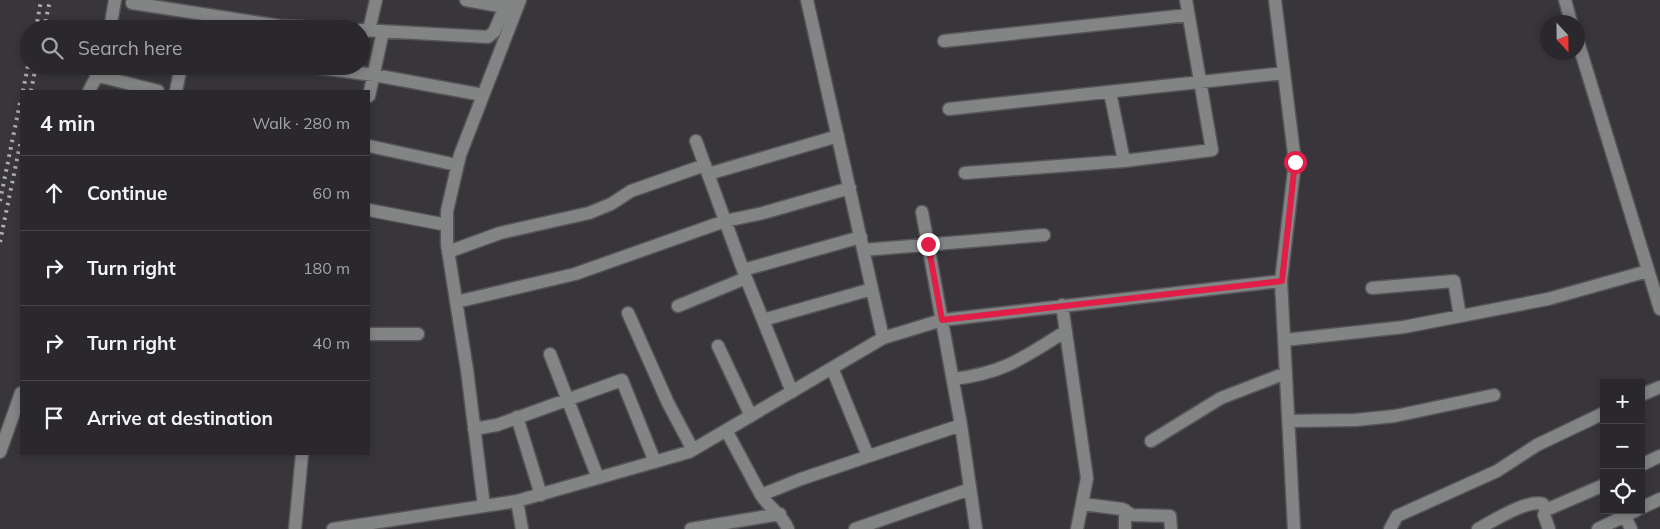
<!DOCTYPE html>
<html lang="en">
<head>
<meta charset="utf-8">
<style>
	body { margin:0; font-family:Mulish,sans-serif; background:#323034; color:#f1f3f6 }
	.controls { position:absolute; right:15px; bottom:15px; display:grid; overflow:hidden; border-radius:0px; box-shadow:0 2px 8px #0003 }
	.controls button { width:45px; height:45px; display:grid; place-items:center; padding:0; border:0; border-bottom:1px solid #464448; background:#2a282c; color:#f1f3f6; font:25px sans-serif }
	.compass { position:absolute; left:1540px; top:15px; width:45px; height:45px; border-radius:50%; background:#2a282c; box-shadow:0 2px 8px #0003; rotate:158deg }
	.stop { position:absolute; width:15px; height:15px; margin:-11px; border:4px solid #e11d48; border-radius:50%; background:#fff }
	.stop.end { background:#e11d48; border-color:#fff; box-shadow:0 1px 5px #0008 }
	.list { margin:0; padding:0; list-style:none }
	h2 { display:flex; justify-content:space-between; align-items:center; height:65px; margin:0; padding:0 20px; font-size:21px }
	h2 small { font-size:16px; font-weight:400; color:#a5a6a9 }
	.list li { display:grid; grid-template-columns:32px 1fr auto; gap:15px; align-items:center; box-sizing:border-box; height:75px; padding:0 20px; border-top:1px solid #464448 }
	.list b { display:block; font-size:19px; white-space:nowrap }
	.list em { font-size:16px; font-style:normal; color:#a5a6a9 }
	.icon { flex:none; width:28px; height:28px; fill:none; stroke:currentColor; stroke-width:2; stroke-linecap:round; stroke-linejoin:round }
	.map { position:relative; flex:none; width:1660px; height:529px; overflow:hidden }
	.search { position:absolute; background:#2a282c; box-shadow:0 2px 8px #0003; left:20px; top:20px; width:350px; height:55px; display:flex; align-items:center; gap:12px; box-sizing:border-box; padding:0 18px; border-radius:28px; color:#a5a6a9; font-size:19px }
	.panel { position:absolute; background:#2a282c; box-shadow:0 2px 8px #0003; left:20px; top:90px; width:350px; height:365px; border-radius:0px }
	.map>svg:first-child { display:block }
</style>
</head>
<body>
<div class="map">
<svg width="1660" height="529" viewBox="0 0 1660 529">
	<rect width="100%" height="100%" fill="#38363b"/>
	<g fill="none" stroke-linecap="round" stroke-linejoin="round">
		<defs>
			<path id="minor" d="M466 0 505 7
				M807 0 883 338
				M1565 0 1571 22
				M132 3 280 26 342 29
				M110 29 115 0
				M361 30 488 37 494 32 508 0
				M369 30 376 0
				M944 41 1188 15
				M1578 42 1660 309
				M305 66 374 75 483 95
				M99 76 158 91
				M89 91 102 66
				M176 91 181 66
				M1110 92 1124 161
				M369 96 383 31
				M949 109 1284 73
				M696 141 746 278 792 392
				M369 146 457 165
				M965 173 1124 161 1212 150 1186 0
				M708 174 838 136
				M369 210 447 225
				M922 212 961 425 976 529
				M863 250 1044 235
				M448 252 500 233 589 213 611 204 631 191 705 165
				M743 270 861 237
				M1281 281 1294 529
				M1372 288 1454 281 1460 316
				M456 302 575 274 725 221 763 213 850 188
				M1062 305 1087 478 1077 529
				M678 306 746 278
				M628 313 668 403 693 450
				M763 320 872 289
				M369 334H418
				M1285 340 1404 327 1548 299 1648 271
				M718 346 751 416
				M550 354 598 478
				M832 368 868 456
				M953 379C1004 373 1023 358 1066 331
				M1641 395 1660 387
				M517 417 541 495
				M1289 421 1355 420 1395 416 1494 395
				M474 429 497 425 622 380 655 462
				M726 430 761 495C770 509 782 514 788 529
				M1151 441 1221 398 1286 373
				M0 452 21 393
				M1641 465 1660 456
				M761 495 801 479 961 425
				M517 501 689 452 883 338 942 320 1281 281 1295 162 1275 0
				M1083 504 1122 509 1132 515 1170 516 1171 529
				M484 506 467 370 447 244V211L460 155 520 0
				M1641 508 1660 499
				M1125 510V529
				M1622 510 1631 529
				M295 529 302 454
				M333 529 517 501 522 529
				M691 529 780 514
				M855 529 970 489
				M1390 529 1397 516 1497 471 1537 445 1604 413
				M1478 529C1493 521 1527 499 1543 504L1546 510
				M1549 529 1544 515 1546 510 1604 485
				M1598 529 1637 510"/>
		</defs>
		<use href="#minor" stroke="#565458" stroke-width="15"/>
		<use href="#minor" stroke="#828583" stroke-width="12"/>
		<path stroke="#adacb0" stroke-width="4" stroke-dasharray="2.5 5" stroke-linecap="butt" d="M36 29 41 0
			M44 29 50 0
			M23 91 29 61
			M31 91 36 66
			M0 201 21 98
			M0 242 21 140"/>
	</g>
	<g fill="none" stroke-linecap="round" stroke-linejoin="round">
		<path stroke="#e11d48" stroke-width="6" d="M928 244 942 320 1282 281 1295 162"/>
	</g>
</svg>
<div class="controls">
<button>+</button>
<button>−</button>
<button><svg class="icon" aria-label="locate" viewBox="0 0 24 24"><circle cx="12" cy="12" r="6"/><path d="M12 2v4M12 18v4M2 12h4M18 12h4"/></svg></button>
</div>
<svg class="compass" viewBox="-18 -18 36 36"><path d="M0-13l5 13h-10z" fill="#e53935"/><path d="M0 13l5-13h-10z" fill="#a5a6a9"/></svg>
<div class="stop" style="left:1295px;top:162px"></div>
<div class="stop end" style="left:928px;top:244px"></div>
<div class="search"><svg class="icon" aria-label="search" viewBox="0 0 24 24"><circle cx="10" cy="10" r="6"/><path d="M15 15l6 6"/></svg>Search here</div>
<section class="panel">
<h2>4 min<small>Walk · 280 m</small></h2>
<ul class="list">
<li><svg class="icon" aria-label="ahead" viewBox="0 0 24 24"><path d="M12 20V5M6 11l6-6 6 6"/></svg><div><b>Continue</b></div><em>60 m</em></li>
<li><svg class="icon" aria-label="right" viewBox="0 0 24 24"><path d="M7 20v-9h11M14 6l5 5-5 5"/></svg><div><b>Turn right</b></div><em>180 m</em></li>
<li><svg class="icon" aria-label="right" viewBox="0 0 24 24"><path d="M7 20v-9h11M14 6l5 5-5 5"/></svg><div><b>Turn right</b></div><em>40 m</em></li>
<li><svg class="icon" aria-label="arrive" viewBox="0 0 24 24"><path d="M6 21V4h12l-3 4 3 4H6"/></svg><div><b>Arrive at destination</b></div></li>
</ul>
</section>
</div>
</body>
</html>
